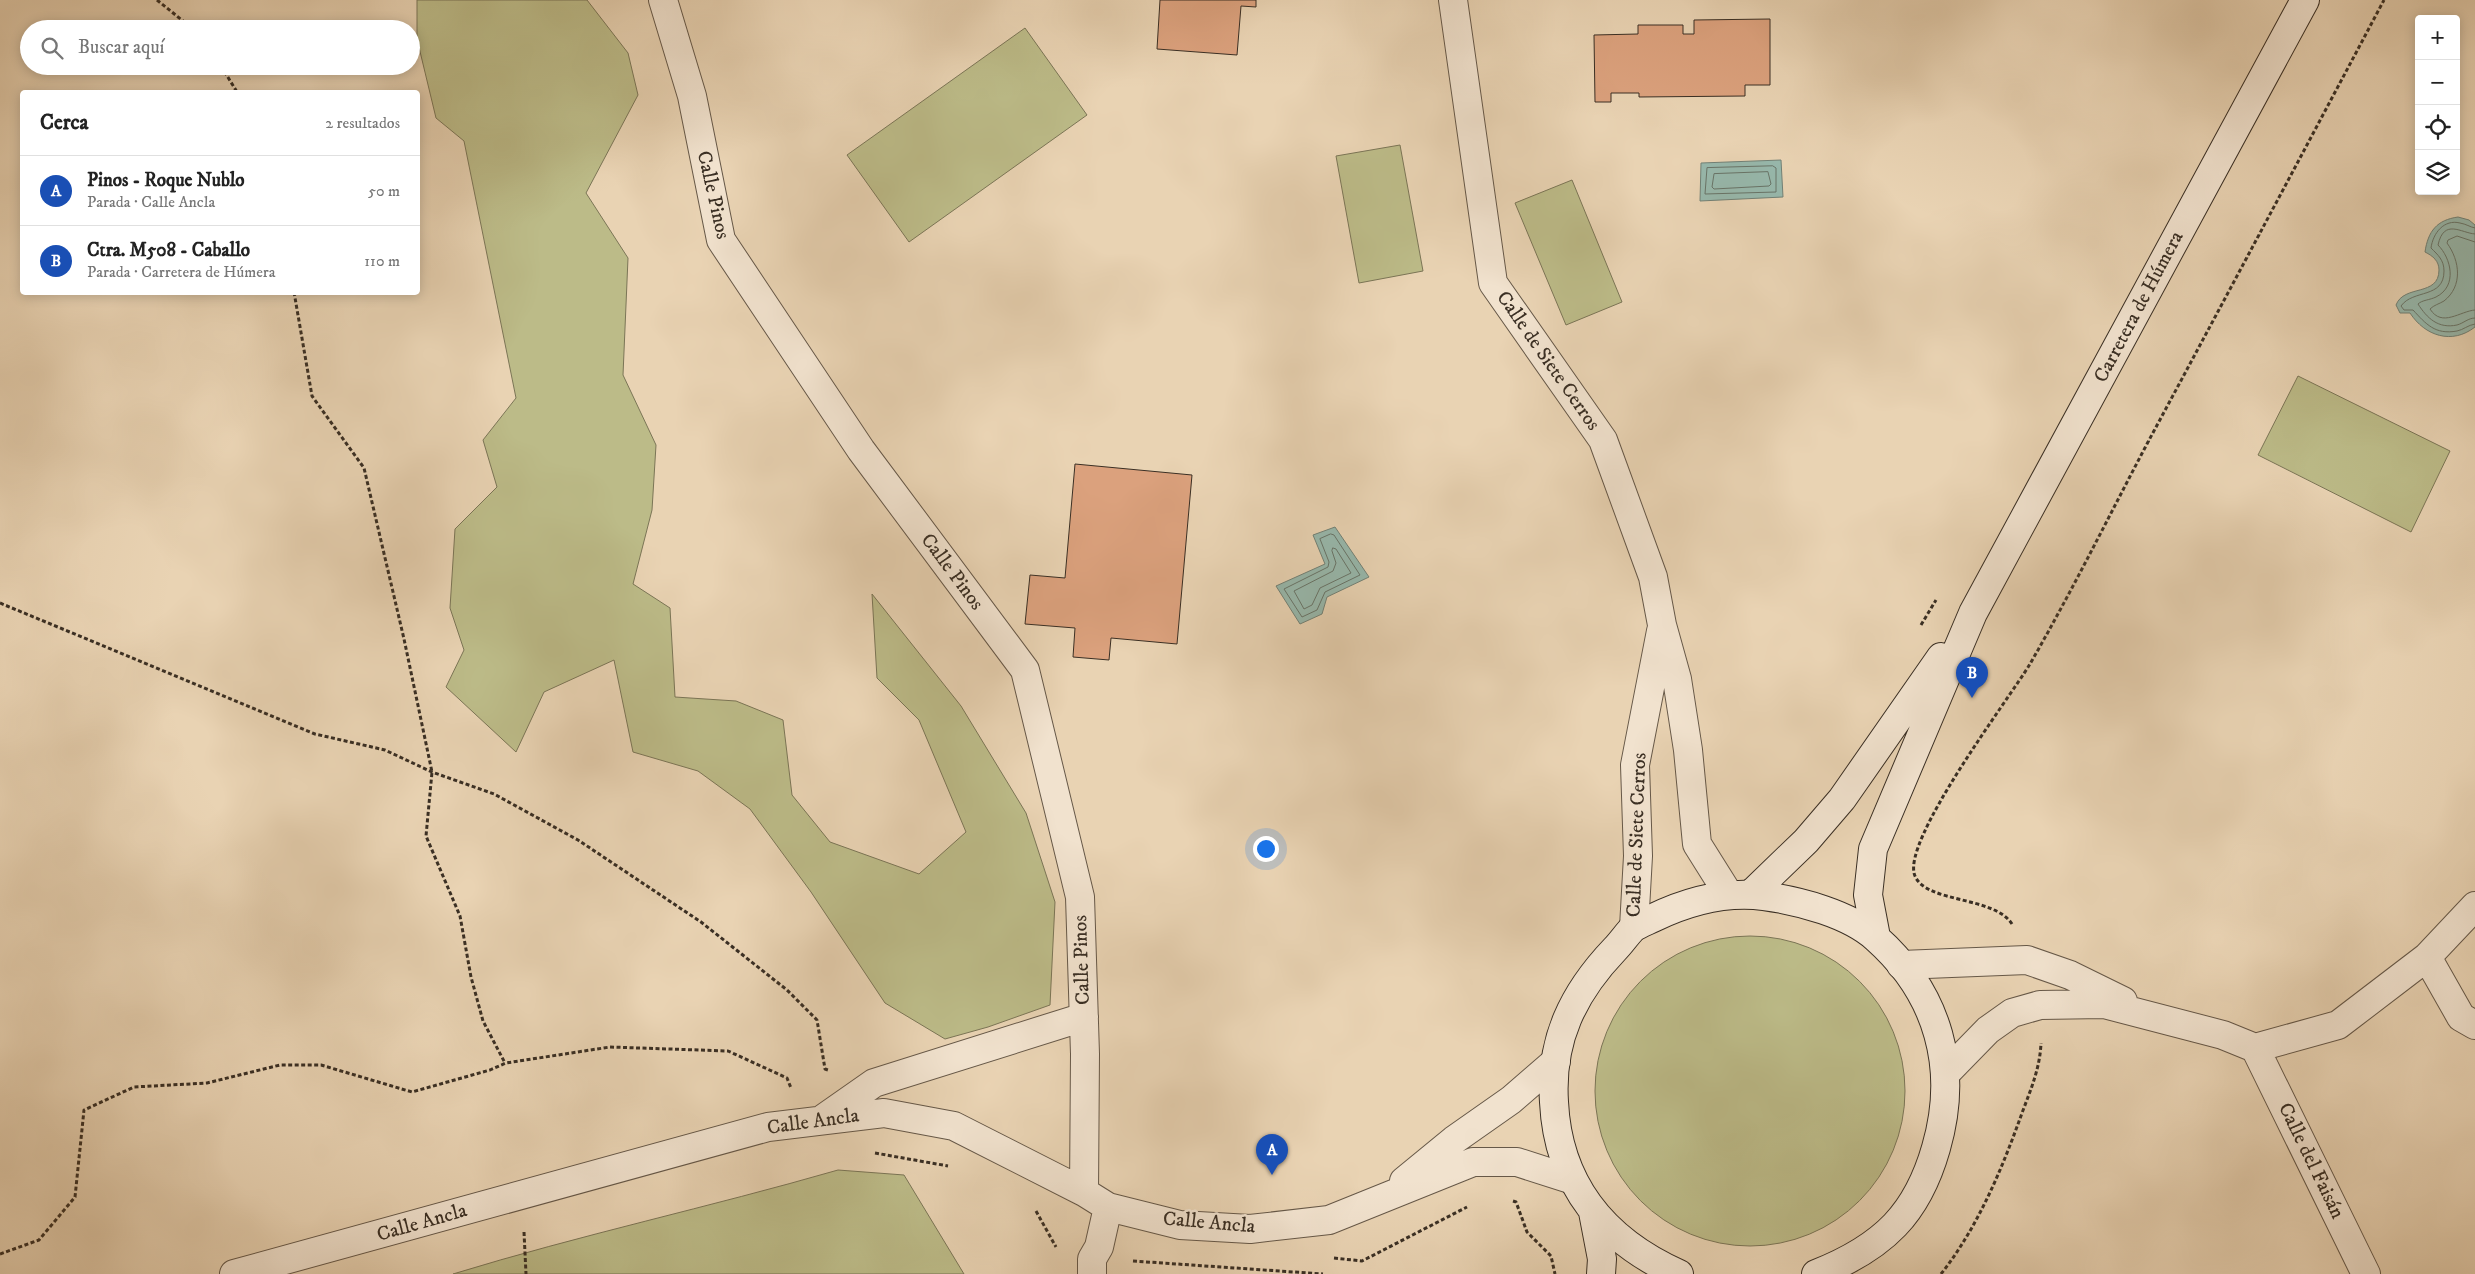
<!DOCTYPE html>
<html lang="es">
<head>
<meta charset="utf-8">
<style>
	body { margin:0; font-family:"IM FELL DW Pica",serif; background:#f2f2f2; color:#222 }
	.controls { position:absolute; right:15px; top:15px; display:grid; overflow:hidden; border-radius:5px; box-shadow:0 2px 12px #0003 }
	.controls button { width:45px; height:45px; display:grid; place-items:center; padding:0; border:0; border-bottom:1px solid #e0e0e0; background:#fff; color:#222; font:25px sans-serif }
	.you { position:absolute; left:1265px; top:848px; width:18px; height:18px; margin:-12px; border:4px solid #fff; border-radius:50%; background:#1a73e8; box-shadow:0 0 0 8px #1a73e833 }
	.badge { display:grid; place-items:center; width:32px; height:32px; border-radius:50%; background:#8f2418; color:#fff; font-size:16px; font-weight:700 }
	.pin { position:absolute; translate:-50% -41px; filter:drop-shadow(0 1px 2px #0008) }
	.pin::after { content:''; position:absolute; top:26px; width:18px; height:15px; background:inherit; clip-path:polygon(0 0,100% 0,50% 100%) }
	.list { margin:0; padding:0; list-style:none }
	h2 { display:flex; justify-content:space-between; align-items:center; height:65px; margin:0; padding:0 20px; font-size:21px }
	h2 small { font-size:16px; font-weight:400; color:#767676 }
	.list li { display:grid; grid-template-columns:32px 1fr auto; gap:15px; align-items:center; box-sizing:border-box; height:70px; padding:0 20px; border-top:1px solid #e0e0e0 }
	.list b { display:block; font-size:19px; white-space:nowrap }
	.list p { margin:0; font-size:16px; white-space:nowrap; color:#767676 }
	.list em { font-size:16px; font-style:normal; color:#767676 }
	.icon { flex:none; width:28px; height:28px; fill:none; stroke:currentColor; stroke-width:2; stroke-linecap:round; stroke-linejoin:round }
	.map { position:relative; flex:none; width:2475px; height:1274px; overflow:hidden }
	.search { position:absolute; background:#fff; box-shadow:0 2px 12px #0003; left:20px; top:20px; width:400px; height:55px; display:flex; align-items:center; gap:12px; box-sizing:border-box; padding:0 18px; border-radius:28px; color:#767676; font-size:19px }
	.panel { position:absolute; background:#fff; box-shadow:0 2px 12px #0003; left:20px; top:90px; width:400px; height:205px; border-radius:5px }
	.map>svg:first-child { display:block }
</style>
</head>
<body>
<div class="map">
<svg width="2475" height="1274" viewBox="0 0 2475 1274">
	<rect width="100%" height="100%" fill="#e9d3b3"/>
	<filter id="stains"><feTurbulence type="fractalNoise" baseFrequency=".004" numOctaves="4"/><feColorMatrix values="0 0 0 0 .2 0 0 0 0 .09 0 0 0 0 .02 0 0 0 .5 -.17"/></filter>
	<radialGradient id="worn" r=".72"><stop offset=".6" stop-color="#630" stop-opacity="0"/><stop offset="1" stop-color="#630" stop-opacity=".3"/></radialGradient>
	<path fill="#bcbb88" stroke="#7b7556" d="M417 0H587L628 53 638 95 586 193 628 258 623 375 656 445 652 510 633 584 670 608 675 697 736 701 783 720 792 795 830 842 919 874 966 832 919 720 877 678 872 594 961 706 1026 813 1055 902 1050 1005 988 1027 945 1039 885 1003 811 892 750 809 698 771 633 752 614 660 544 692 516 752 446 687 464 650 450 608 455 529 497 487 483 440 516 398 464 141 436 118 417 39Z
		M1025 28 1087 115 909 242 847 155Z
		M1400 145 1423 271 1359 283 1336 156Z
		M1572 180 1622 302 1566 325 1515 203Z
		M2298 376 2450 451 2411 532 2258 455Z
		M1595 1091a155 155 0 1 1 310 0a155 155 0 1 1-310 0Z
		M838 1170 904 1175 964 1274H453C580 1235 710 1207 838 1170Z"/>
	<path fill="#97b8ac" stroke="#728176" d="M1781 160 1783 197 1700 201 1701 163Z
		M2458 217 2469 220 2475 225V327C2452 345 2425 336 2410 313H2400L2396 305C2404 284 2439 297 2439 270 2439 261 2433 256 2425 252 2428 231 2437 220 2458 217Z
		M1335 527 1369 577 1327 597 1322 614 1300 624 1276 586 1325 564 1313 535Z"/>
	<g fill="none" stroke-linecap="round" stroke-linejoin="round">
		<path stroke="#687468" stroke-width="1" d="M1773 166 1776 168V192L1705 194 1707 168Z
			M1768 172 1771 184 1769 186 1714 189 1712 187 1714 174Z
			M2475 228C2470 227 2466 224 2460 223 2444 219 2433 233 2431 248 2438 255 2444 260 2444 271 2444 299 2413 289 2401 306L2404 310H2413C2426 324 2435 335 2457 331 2463 330 2468 325 2475 324
			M2475 234C2461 233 2444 218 2438 245 2451 258 2458 286 2436 297 2430 300 2422 300 2418 304 2427 318 2438 329 2457 325 2464 323 2468 318 2475 318
			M2475 242 2457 236 2448 240 2447 243C2460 261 2463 286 2444 301 2439 304 2434 305 2430 309 2442 328 2460 311 2475 310
			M1331 534 1334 535 1360 575 1325 592 1317 610 1302 617 1284 589 1328 567 1329 562 1320 539Z
			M1333 548 1336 549 1351 573 1320 588 1312 605 1304 609 1294 591 1333 571 1336 563 1332 551Z"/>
	</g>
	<path fill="#dba17d" stroke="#3a2f24" d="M1160 0H1256V7L1241 6 1237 55 1157 49Z
		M1770 19V85H1745V96L1639 97V93H1611V102H1595L1594 35 1638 34V25H1683V34H1694V20Z
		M1075 464 1192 475 1177 644 1111 638 1109 660 1073 657 1075 628 1025 624 1030 575 1065 578Z"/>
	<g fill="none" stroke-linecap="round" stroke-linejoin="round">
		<defs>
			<path id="minor" d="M663 0 692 96 721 240 861 450 1025 670 1080 897 1085 1054 1084 1192
				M1453 0 1493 283 1603 440 1653 577 1662 625 1677 679 1688 750 1697 844 1729 895
				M1634 927 1638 856 1635 765 1661 631
				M2427 957 2475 906
				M1901 965 2027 960 2070 975 2123 1001
				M2255 1048 2366 1274
				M1946 1073 1988 1030 2012 1013 2040 1005 2104 1004 2223 1035 2255 1048 2338 1025 2427 957 2461 1017 2475 1025
				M824 1118 874 1083 1084 1017
				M1404 1181 1454 1140 1511 1100 1556 1061
				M234 1274 768 1127 884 1113 954 1126 1084 1192 1108 1207 1180 1225 1250 1229 1329 1220 1473 1162H1517L1573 1180
				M1092 1274V1259L1099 1247 1108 1207"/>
			<path id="secondary" d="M1750 895 1806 841 1842 799 1941 657
				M1876 937 1868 895 1873 849 1973 613 2305 0
				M1593 1212 1602 1259 1601 1274
				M1679 1274C1605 1241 1558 1185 1554 1102 1550 1040 1573 993 1615 949 1621 943 1627 934 1633 928 1639 924 1647 921 1653 918 1688 901 1725 891 1764 896 1800 901 1849 914 1876 938 1939 994 1959 1069 1936 1148 1928 1176 1915 1204 1895 1225 1874 1247 1844 1263 1816 1274"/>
		</defs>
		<use href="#minor" stroke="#665848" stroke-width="30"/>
		<use href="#secondary" stroke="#3a2f24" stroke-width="30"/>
		<path stroke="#3a2f24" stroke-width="3" stroke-dasharray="4 2.5" stroke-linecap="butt" d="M157 0 193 29
			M221 66 237 92
			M294 292 312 396 364 468 404 639 432 772 426 836 460 916 471 977 483 1021 505 1063
			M0 603 315 734 385 750 432 772 494 794 578 840 701 922 787 990 817 1020 825 1069 828 1070
			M1921 625 1936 600
			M2012 924C1994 896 1926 903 1915 876 1900 842 2009 699 2030 664 2072 591 2109 516 2148 442 2227 295 2306 147 2384 0
			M875 1153 948 1166
			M1513 1201 1516 1202 1527 1232 1551 1256 1555 1274
			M1036 1211 1056 1247
			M524 1232 526 1274
			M0 1254 39 1240 75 1197 84 1110 134 1087 207 1083 280 1065H321L412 1092 490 1070 506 1063 610 1047 728 1051 787 1078 791 1088
			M1334 1258 1362 1261 1467 1207
			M1133 1261 1323 1274
			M1941 1274C1978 1227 2002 1169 2022 1113 2031 1089 2040 1068 2041 1043"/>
		<use href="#minor" stroke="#f1e2ce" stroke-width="28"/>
		<use href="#secondary" stroke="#f1e2ce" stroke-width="28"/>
	</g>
	<g text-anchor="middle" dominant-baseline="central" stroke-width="5" stroke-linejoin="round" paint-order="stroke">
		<g font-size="20" fill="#3a2f24" stroke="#f1e2ce">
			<text transform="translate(713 195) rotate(77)">Calle Pinos</text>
			<text transform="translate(2139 307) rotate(-62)">Carretera de Húmera</text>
			<text transform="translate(1548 361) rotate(55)">Calle de Siete Cerros</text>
			<text transform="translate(952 572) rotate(53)">Calle Pinos</text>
			<text transform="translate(1637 835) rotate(-88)">Calle de Siete Cerros</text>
			<text transform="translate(1082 960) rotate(-92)">Calle Pinos</text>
			<text transform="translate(813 1122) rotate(-8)">Calle Ancla</text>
			<text transform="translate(2311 1161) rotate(64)">Calle del Faisán</text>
			<text transform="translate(422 1223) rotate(-16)">Calle Ancla</text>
			<text transform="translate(1209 1223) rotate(5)">Calle Ancla</text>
		</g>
	</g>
	<rect width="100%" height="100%" filter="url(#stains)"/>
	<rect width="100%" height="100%" fill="url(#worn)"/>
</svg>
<div class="controls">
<button>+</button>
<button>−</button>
<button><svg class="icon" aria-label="locate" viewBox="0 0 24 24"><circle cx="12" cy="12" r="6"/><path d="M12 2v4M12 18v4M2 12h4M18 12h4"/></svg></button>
<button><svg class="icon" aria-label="layers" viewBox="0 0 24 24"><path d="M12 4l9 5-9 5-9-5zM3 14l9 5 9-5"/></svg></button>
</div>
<div class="you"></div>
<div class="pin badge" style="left:1272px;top:1175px;background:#1a4fb4">A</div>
<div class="pin badge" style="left:1972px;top:698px;background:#1a4fb4">B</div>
<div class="search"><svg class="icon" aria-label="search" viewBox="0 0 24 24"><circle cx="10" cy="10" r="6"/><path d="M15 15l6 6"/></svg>Buscar aquí</div>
<section class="panel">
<h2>Cerca<small>2 resultados</small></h2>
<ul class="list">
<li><span class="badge" style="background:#1a4fb4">A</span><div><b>Pinos - Roque Nublo</b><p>Parada · Calle Ancla</p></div><em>50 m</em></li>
<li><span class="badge" style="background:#1a4fb4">B</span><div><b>Ctra. M508 - Caballo</b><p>Parada · Carretera de Húmera</p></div><em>110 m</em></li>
</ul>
</section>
</div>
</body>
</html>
